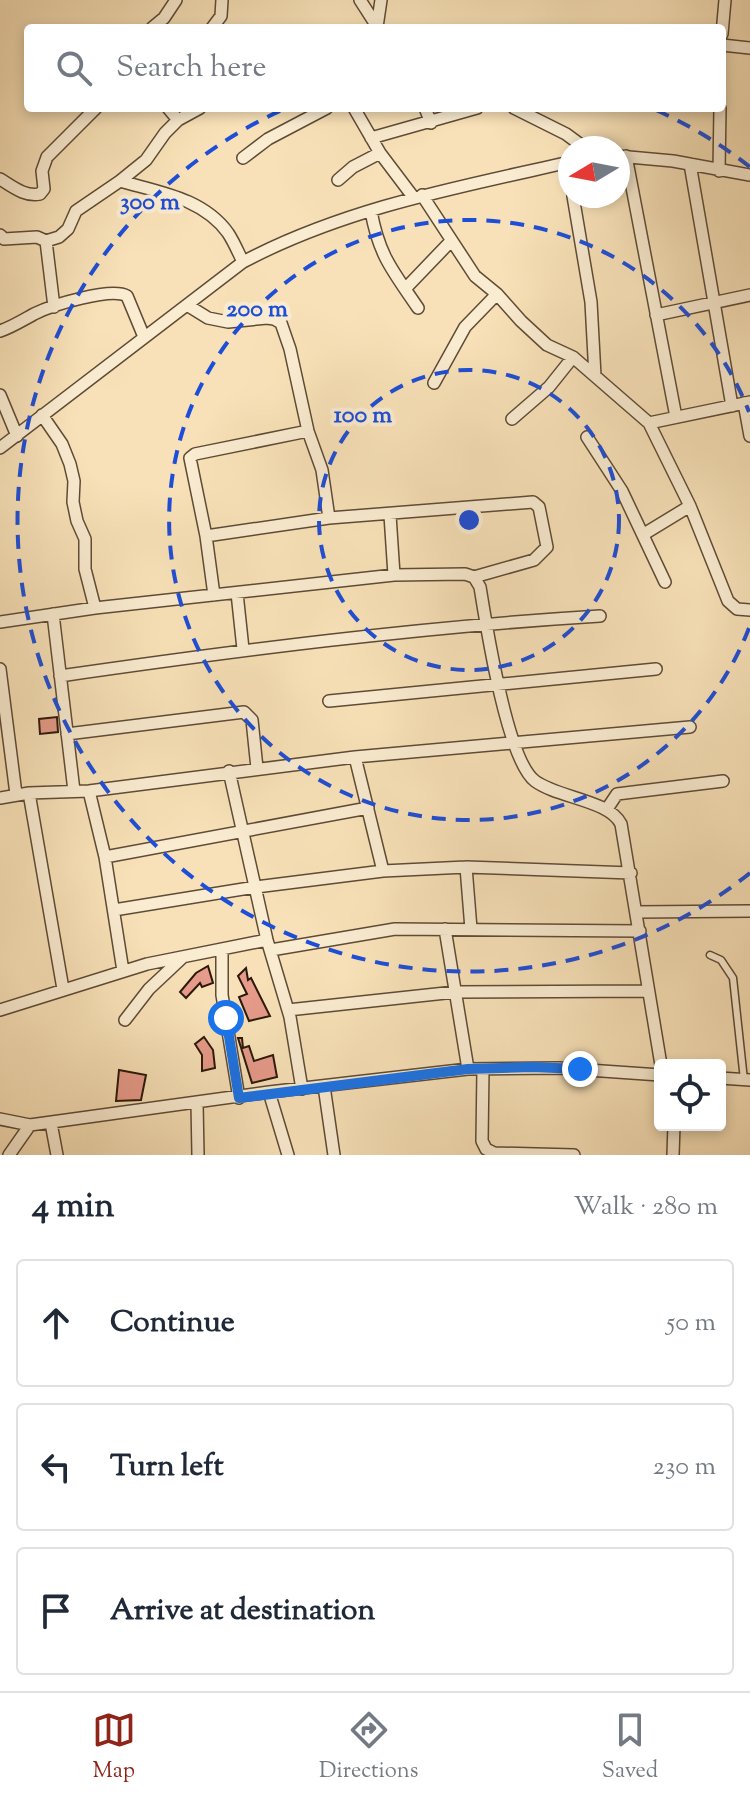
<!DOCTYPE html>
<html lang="en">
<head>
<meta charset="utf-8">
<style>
	body { margin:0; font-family:"Sorts Mill Goudy",serif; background:#f2f2f3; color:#1f2937 }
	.controls { position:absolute; right:24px; bottom:24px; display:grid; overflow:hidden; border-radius:8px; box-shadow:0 4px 12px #0003 }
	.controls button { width:72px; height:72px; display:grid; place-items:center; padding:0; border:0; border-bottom:2px solid #e0e1e3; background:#fff; color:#1f2937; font:40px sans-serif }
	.compass { position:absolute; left:558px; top:136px; width:72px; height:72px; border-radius:50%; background:#fff; box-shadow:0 4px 12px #0003; rotate:260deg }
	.stop { position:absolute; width:24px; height:24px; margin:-18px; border:6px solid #1a73e8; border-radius:50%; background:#fff }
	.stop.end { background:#1a73e8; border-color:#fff; box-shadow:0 2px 8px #0008 }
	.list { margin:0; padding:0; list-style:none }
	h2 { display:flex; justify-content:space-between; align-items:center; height:104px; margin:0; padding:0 32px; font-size:34px }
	h2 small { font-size:26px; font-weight:400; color:#747a83 }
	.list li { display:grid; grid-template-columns:52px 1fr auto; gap:24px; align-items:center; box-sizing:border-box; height:128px; margin:0 16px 16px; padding:0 16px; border:2px solid #e0e1e3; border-radius:8px }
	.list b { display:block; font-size:30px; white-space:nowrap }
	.list em { font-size:26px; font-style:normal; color:#747a83 }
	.icon { flex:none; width:44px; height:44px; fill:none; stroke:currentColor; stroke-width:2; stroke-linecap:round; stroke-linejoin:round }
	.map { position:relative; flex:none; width:750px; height:1155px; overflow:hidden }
	.search { position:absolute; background:#fff; box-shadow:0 4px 12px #0003; left:24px; right:24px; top:24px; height:88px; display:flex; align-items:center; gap:20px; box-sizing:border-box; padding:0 28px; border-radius:8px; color:#747a83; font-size:30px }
	.sheet { height:536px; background:#fff }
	nav { display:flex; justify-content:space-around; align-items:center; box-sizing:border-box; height:112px; border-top:2px solid #e0e1e3; background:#fff; font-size:22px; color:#747a83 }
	nav a { display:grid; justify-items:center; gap:4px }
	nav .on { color:#8f2418 }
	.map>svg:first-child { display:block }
</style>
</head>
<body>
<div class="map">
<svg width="750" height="1155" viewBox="0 0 750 1155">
	<rect width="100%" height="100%" fill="#f8e1b8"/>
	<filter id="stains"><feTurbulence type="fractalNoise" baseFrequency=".0025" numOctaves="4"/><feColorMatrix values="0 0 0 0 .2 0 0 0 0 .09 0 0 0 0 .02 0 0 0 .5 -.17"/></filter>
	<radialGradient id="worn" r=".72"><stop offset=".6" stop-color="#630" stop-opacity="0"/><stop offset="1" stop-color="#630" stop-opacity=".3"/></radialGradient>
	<path fill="#e79b8b" stroke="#2a190a" stroke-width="2" d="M57 717 58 732 40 734 39 719Z
		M208 966 213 983 202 987 200 983 186 998 180 992 196 973Z
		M246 968 248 980 251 978 270 1016 249 1021 239 997 247 994 238 976Z
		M204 1037 213 1050 215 1068 202 1071V1055L195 1044Z
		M238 1038H242L243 1048 249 1046 254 1061 273 1055 277 1077 252 1083Z
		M119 1070 146 1075 141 1100 116 1101Z"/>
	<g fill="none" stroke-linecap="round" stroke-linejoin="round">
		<defs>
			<path id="lane" d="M710 955 721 960 733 978 744 1080"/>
			<path id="street" d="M360 0 378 28
				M377 27 381 0
				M152 28 164 18 176 0
				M212 28 221 16 222 0
				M722 34 725 0
				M722 45 750 48
				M168 108 178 120
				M354 108 380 153 414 198
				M425 108 431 123
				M514 108 566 134 585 148
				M371 138 477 108
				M618 156 673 161 750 175
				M626 156 676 417
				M243 158 268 139 327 108
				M567 163 570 181
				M690 164 732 406
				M719 171 720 108
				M0 179C13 187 25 197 40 194L44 189 42 171 47 157 96 108
				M338 180 353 167 380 153
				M120 181C158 192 203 198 228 233 234 242 238 252 243 262
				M422 195 475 276 497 294 521 321 547 345 573 357 649 423 690 506 728 601 737 609 750 610
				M573 196 591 302 595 376
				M371 211C379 256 393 271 418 308
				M0 235 4 239 37 237 46 241 59 237 68 229 76 211 120 181 146 160 165 133 178 120 200 108
				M46 241 54 307
				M405 289 451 241
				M187 305 208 318 228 322 267 318 274 319 281 323 290 349 308 431 322 470 329 518
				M656 315 750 295
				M0 331C12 327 23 320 34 314 52 305 111 287 127 296L144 337
				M434 383 465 327 497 294
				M0 395 17 436
				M744 403 750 436
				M42 415 62 444 70 464 74 481 73 502 77 521 85 539V569L95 608
				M512 419 549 387 573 357
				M649 423 750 402
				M587 437 622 491 665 582
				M0 448 243 262C345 208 459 187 570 162
				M390 515 394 575
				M644 534 690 506
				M206 536 329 518 533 502 539 507 547 547 534 560 474 577
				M237 593 243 649
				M214 595 206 536 190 458 195 454 308 431
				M53 614 74 791
				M0 622 95 608 394 575 465 574 474 577 480 587C486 624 507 760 535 781 558 798 609 800 621 824L661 1065
				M0 669 16 794
				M60 676C240 650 419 627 600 616
				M329 701 656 669
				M67 734 244 712 252 720 257 768
				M229 771 267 940 290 1017 302 1089
				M89 791 105 857 123 971
				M29 793 63 989
				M0 798 29 793 89 791 355 757 690 727
				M607 809 617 794 723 781
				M105 857 368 808
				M466 867 471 929
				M383 871 466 867 631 873
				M114 910 256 887 383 871 355 757
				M637 912 750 911
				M445 929 468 1069
				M222 949V995L239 1098
				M271 950 395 929 640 931
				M0 1010 147 964 267 940
				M288 1010 455 992 648 991
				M125 1020 149 989 182 958
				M483 1069 482 1141 486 1149 494 1153 574 1155
				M720 1078 750 1080
				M324 1086 334 1155
				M269 1092 288 1155
				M197 1103 198 1155
				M0 1119 30 1125 269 1092 468 1069 559 1068 660 1075
				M51 1123 57 1155
				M9 1155 30 1125
				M673 1155 674 1125"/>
		</defs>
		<use href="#lane" stroke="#5e4b36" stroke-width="9"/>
		<use href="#street" stroke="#5e4b36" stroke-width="14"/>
		<use href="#lane" stroke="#faecd1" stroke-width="6"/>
		<use href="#street" stroke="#faecd1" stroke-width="11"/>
	</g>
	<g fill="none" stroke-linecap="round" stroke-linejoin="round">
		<path stroke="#1a73e8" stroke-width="10" d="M226 1018 239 1098 468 1069 532 1067 580 1069"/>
	</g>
	<g fill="none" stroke="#1d4ed8" stroke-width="4" stroke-dasharray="14 10">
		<circle cx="469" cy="520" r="150"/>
		<path d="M749 628A300 300 0 1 1 749 412"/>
		<path d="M750 873A451 451 0 1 1 282 110M656 110A451 451 0 0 1 750 167"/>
	</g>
	<circle cx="469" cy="520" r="12" fill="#1d4ed8" stroke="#faecd1" stroke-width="4"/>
	<g font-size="24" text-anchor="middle" font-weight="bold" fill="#1d4ed8" stroke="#faecd1" stroke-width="8" stroke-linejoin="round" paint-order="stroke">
		<text x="150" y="209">300 m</text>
		<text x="257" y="316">200 m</text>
		<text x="363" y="422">100 m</text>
	</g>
	<rect width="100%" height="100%" filter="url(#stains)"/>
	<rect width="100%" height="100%" fill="url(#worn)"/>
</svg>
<div class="controls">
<button><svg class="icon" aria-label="locate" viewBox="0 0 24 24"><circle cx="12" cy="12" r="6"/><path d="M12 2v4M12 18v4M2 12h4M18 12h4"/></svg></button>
</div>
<svg class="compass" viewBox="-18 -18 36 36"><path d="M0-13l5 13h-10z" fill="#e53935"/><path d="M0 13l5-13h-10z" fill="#747a83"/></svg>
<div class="stop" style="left:226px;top:1018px"></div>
<div class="stop end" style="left:580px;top:1069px"></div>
<div class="search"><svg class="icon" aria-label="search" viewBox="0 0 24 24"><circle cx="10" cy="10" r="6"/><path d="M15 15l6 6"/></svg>Search here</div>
</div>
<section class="sheet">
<h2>4 min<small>Walk · 280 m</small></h2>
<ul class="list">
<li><svg class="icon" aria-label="ahead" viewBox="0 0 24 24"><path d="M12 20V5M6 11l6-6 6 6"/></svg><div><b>Continue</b></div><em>50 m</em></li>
<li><svg class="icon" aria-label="left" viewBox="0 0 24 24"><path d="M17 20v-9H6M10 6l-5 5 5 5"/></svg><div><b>Turn left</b></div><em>230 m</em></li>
<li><svg class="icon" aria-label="arrive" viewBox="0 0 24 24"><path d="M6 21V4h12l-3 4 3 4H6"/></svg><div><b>Arrive at destination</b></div></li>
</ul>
</section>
<nav>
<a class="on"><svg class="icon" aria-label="map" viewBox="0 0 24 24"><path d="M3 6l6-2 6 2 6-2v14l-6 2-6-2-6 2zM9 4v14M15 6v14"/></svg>Map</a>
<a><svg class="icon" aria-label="directions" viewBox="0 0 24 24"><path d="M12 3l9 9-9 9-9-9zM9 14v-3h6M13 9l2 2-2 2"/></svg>Directions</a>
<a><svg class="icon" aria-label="saved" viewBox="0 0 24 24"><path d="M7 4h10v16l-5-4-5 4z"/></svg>Saved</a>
</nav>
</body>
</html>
